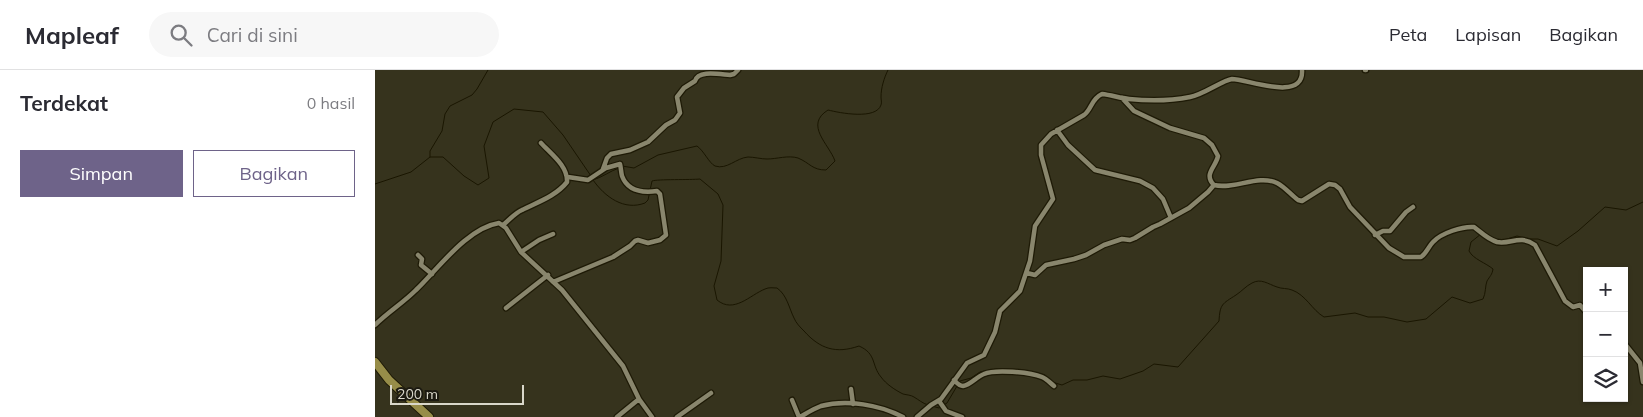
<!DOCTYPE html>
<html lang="id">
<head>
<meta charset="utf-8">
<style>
	body { margin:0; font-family:Mulish,sans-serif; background:#f7f7f7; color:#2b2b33 }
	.controls { position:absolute; right:15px; bottom:15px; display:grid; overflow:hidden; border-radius:0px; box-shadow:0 1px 4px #0004 }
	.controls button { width:45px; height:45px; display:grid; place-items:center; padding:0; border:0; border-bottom:1px solid #e1e1e2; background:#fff; color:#2b2b33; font:25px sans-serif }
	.scale { position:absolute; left:15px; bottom:12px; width:134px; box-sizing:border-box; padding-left:5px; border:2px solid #d9d7ca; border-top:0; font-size:14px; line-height:18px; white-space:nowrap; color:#d9d7ca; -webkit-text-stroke:4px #1c1a11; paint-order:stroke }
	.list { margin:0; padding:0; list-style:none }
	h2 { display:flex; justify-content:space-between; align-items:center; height:65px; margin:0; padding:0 20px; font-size:21px }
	h2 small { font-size:16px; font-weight:400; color:#7c7c81 }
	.actions { display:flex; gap:10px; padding:15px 20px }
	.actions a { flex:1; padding:11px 0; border:1px solid #6e6389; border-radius:0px; text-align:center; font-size:18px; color:#6e6389 }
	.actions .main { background:#6e6389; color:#fff }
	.icon { flex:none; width:28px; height:28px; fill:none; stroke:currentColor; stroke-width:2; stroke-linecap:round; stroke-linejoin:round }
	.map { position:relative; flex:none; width:1268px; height:347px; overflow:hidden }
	header { display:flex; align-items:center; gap:30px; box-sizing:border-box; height:70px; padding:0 25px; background:#fff; border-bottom:1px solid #e1e1e2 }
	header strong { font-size:24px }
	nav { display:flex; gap:28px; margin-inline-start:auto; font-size:18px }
	.search { width:350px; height:45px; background:#f7f7f7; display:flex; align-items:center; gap:12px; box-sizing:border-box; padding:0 18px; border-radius:28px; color:#7c7c81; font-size:19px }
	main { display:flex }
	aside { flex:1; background:#fff }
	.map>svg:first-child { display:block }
</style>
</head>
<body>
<header>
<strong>Mapleaf</strong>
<div class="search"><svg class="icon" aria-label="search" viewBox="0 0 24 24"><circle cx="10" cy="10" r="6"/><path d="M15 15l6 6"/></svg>Cari di sini</div>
<nav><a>Peta</a><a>Lapisan</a><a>Bagikan</a></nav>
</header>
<main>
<aside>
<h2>Terdekat<small>0 hasil</small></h2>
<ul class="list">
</ul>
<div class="actions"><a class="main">Simpan</a><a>Bagikan</a></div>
</aside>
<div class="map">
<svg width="1268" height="347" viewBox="0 0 1268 347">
	<rect width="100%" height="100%" fill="#36331d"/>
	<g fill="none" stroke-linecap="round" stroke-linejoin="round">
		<path stroke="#1a1601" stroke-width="1" d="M55 87V81L67 61 70 44 75 36 97 25 102 19 113 0
			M247 96 259 98 283 85 322 76C329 81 334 93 340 96 352 100 361 88 373 87 379 87 386 89 392 89 402 89 413 85 423 88 435 93 437 100 451 100L460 91C454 74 429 55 453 40 465 43 501 50 506 35 507 32 506 30 506 27 506 18 509 8 513 0
			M218 110C230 127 249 141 270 133L273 130 277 111C282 109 316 110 325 109L343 124 348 135 346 191 339 216 342 230C359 244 375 225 390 219 394 217 398 218 402 218 412 225 414 238 419 248 421 253 425 257 429 261 445 279 461 284 484 276 502 284 496 295 506 307 511 314 520 320 528 324 532 325 536 325 539 327 544 330 547 333 553 335
			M218 110C228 107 235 101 244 98
			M0 114 36 102 55 87H68L89 106 103 115 114 108 109 76 118 52 139 39 168 42 188 65 216 106
			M1154 169H1163L1182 176 1203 161 1230 137 1251 140 1268 132
			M1125 171 1142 166 1150 168
			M662 303 670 305 677 312 687 315 698 310H712L728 306 745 309 768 301 779 294 803 297 844 251C845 234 847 234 861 225 867 221 871 216 877 213 886 208 893 214 902 217 907 219 912 218 917 220 931 225 937 240 949 247L980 243 993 247H1009L1032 252 1051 249 1077 227 1095 233 1108 229C1111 223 1110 216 1112 211 1115 206 1117 205 1118 199 1111 193 1098 189 1094 181L1096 172 1106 164
			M557 336 564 338 572 333 585 311 596 308 605 302 621 299 634 300"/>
		<defs>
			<path id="street" d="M990 0H991
				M747 28 759 41 795 58 829 68 837 75 843 86C841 97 828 104 839 115 859 120 883 104 902 113 910 117 916 125 923 130L927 131 954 114 960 115 965 119 975 137 1014 178 1029 187H1046C1052 183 1053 177 1058 172 1066 163 1088 156 1099 157 1107 163 1112 169 1122 172 1135 175 1145 164 1160 175L1190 231 1198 237 1205 235 1212 243
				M682 60 693 75 720 100 765 111 778 118 788 129 796 148
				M228 99 232 88 236 84 255 80 273 72 291 55 300 50 305 43 302 27 309 18 320 11C323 0 343 4 355 5L359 4 363 0
				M128 155C134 150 140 143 147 140 163 132 181 126 192 112 193 96 176 84 166 73
				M1000 165 1008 161H1015L1031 142 1038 137
				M146 182 164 170 178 164
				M43 185 47 189 46 195 57 204
				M652 203 660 205 671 195 699 189 711 185 729 175 747 169 755 170 760 168 778 157 785 154 814 138 833 122 839 115
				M178 212 238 187 255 176 260 171 263 170 273 173 285 170 291 165 285 124 282 121C268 123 253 122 247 106 246 102 246 98 245 94L231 98 213 110 193 107
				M131 238 173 205
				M0 255C13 242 28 233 41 220 63 199 92 158 124 153L131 158 146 182 187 220 248 296 264 329 277 347
				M1249 273 1265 293 1268 312
				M579 310C582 313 584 316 588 316 596 315 601 307 609 304 620 299 655 302 667 307 672 309 675 313 679 316
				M476 319 478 334
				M417 330 424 347
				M564 331 571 341 587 347
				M242 347 264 329
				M302 347 336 323
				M425 347C432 343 438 339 446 336 472 329 505 335 528 347
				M542 347 556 335 566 329 592 293 609 285 620 262 625 241 645 221 655 191 660 156 678 129 666 85V75L676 64 709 45C717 39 716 29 727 24 736 25 745 28 754 29 773 31 795 31 815 27 828 25 848 10 857 9 872 9 929 33 927 0"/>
			<path id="primary" d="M0 292 14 310 54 347"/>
		</defs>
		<use href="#street" stroke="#1e1a06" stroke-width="7"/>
		<use href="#primary" stroke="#1e1a06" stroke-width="10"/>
		<use href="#street" stroke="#89866d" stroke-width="4.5"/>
		<use href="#primary" stroke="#978d49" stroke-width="8"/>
	</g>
</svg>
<div class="controls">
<button>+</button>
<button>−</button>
<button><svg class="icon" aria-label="layers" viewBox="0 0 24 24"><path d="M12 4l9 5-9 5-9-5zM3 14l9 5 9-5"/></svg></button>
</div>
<div class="scale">200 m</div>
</div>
</main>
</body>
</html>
